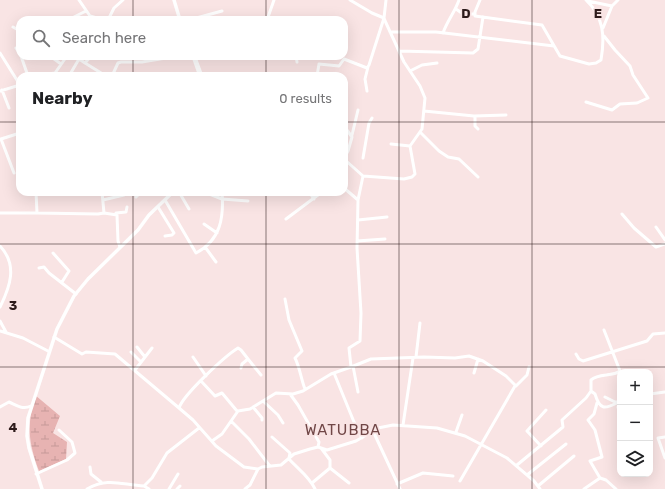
<!DOCTYPE html>
<html lang="en">
<head>
<meta charset="utf-8">
<style>
	body { margin:0; font-family:Rubik,sans-serif; background:#f2f2f2; color:#202124 }
	.controls { position:absolute; right:12px; bottom:12px; display:grid; overflow:hidden; border-radius:8px; box-shadow:0 4px 16px #0002 }
	.controls button { width:36px; height:36px; display:grid; place-items:center; padding:0; border:0; border-bottom:1px solid #e0e0e0; background:#fff; color:#202124; font:20px sans-serif }
	.list { margin:0; padding:0; list-style:none }
	h2 { display:flex; justify-content:space-between; align-items:center; height:52px; margin:0; padding:0 16px; font-size:17px }
	h2 small { font-size:13px; font-weight:400; color:#757577 }
	.icon { flex:none; width:22px; height:22px; fill:none; stroke:currentColor; stroke-width:2; stroke-linecap:round; stroke-linejoin:round }
	.map { position:relative; flex:none; width:665px; height:489px; overflow:hidden }
	.search { position:absolute; background:#fff; box-shadow:0 4px 16px #0002; left:16px; top:16px; width:332px; height:44px; display:flex; align-items:center; gap:10px; box-sizing:border-box; padding:0 14px; border-radius:12px; color:#757577; font-size:15px }
	.panel { position:absolute; background:#fff; box-shadow:0 4px 16px #0002; left:16px; top:72px; width:332px; height:124px; border-radius:12px }
	.map>svg:first-child { display:block }
</style>
</head>
<body>
<div class="map">
<svg width="665" height="489" viewBox="0 0 665 489">
	<defs>
		<pattern id="wetland-marsh" width="20" height="14" patternUnits="userSpaceOnUse"><rect width="20" height="14" fill="#e7b3b2"/><path d="M1 5h8M5 5V1M11 12h8M15 12V8" fill="none" stroke="#c69998"/></pattern>
	</defs>
	<rect width="100%" height="100%" fill="#f9e4e4"/>
	<path fill="url(#wetland-marsh)" d="M35 395 60 416 53 433 67 442 66 459 39 471C28 441 27 426 35 395Z"/>
	<g fill="none" stroke-linecap="round" stroke-linejoin="round">
		<path stroke="#fff" stroke-width="3" d="M79 0 90 16 104 20
			M480 0 475 12V16L542 25 560 56 589 64 596 63 601 60C605 37 604 17 586 0
			M588 1 612 6
			M456 9 463 14H474
			M70 19 86 11
			M108 20 114 8 123 0
			M189 20 222 11
			M267 20 274 0
			M13 27 20 31
			M603 28 612 6 618 0
			M390 32H436L554 46
			M443 33C447 21 455 12 459 0
			M16 48 20 54
			M399 51 473 53 478 49 483 17
			M0 53 20 85
			M21 56 28 76
			M50 56 61 64
			M296 56 297 62
			M195 57 202 76
			M79 59 85 63 91 56
			M85 63 106 76
			M410 71 422 65 437 63
			M36 76 55 73 67 56
			M69 76 79 59 75 56
			M112 76 118 63 121 62H142L178 56
			M317 76 319 64 339 66 344 59 367 68 369 65 384 18 372 13 350 0
			M2 90 9 108
			M0 91 20 85
			M367 91 365 79 368 67
			M586 102 612 110 620 104 637 103 648 98 633 75 630 66 615 50 604 36
			M424 111 474 116 506 115
			M475 116V126L478 129
			M344 126 352 137 348 151 344 158
			M421 133 439 151 448 157 459 159 478 177
			M352 135 358 110
			M1 139 14 173
			M1 139 20 133
			M391 144 410 146
			M363 158 369 123 372 118
			M344 159 363 176 404 179 412 177 415 174 410 146 422 129 425 98 420 86 404 62 386 23 384 18 386 0
			M344 188 358 200
			M36 192 37 213 98 214 104 213 102 192
			M179 192 189 209
			M204 192 222 199 248 201
			M309 192 314 199
			M136 197 141 192
			M103 200 124 195
			M165 200 196 253C221 240 224 217 222 192
			M158 207 174 233 172 235 165 236
			M0 213H37
			M104 213 117 215 118 241 120 247
			M116 213 126 212 127 207
			M622 214 634 228 656 247 665 244
			M286 219 322 192
			M358 220 387 217
			M204 224 217 233
			M656 227 665 240
			M357 241 385 239
			M0 246C18 265 10 287 0 307
			M205 247 216 262
			M53 253 69 271 62 282
			M39 268 44 267 49 273 76 294
			M285 299 289 320 302 351 295 358C300 368 301 379 305 389
			M0 321 6 332
			M0 331 23 338 48 351
			M54 337 82 354 86 352 115 354 179 408
			M137 347 145 357
			M131 352 141 362
			M576 354 579 359 583 361 647 341 653 334 665 333
			M193 357 206 376
			M416 357 420 323
			M248 359 261 375
			M353 366 358 392
			M351 367 371 359 424 357 455 358 469 356 483 361 506 376 516 386 527 375 529 367
			M241 368 242 364 248 359 241 350 238 348C225 356 183 395 179 408L193 420 216 446 244 467 258 469
			M135 370 152 348
			M334 373 354 422 362 438
			M474 373 478 359
			M201 381 215 396 222 393 237 411
			M591 391 595 394C600 411 605 409 619 402H615L605 397
			M290 394 298 405 319 442 318 447
			M650 394 665 392
			M263 401 278 415 283 423
			M620 402 618 407 620 414
			M597 403 594 414 588 420 595 430 602 457 590 461 600 478
			M0 407 9 402C16 405 22 410 31 406
			M253 407 262 418V420
			M231 421 249 439 269 465
			M403 425 413 358
			M373 431 400 489
			M456 432 462 415
			M272 437 290 453 289 458
			M665 437 658 438 665 458
			M212 441 222 434 238 411 250 409 276 393 293 394 303 391 331 374 351 367 349 348 360 341 361 313 357 248 358 200 363 176
			M541 446 527 431 546 410
			M321 448 330 460V468
			M289 459C298 469 309 476 315 489
			M517 465 563 427 562 420 586 398 591 391V380C599 373 612 377 620 371L604 330
			M90 467 91 474 101 482
			M36 474 67 460 75 453 72 442 59 430
			M527 475 566 444
			M460 481 515 386
			M312 483 330 468 349 483
			M397 484 423 473 453 476
			M144 486 152 478 167 453 199 428
			M538 486 574 456
			M87 489C108 477 122 485 144 486L149 489
			M169 489 178 474
			M177 489 180 486
			M245 489 250 485 258 469 262 467 281 465 294 454 310 449 318 447 327 450 356 441 378 428 393 425 437 428 465 436 507 458 534 481 540 489
			M584 489 600 478 606 480 616 489"/>
		<path stroke="#fff" stroke-width="3.5" d="M174 0 180 20
			M193 56 200 76
			M42 489 29 448 27 436 28 418 57 329 74 296 88 279 138 230 149 215 173 192"/>
	</g>
	<path fill="none" stroke="#2e1b1b" stroke-width="1" stroke-opacity="0.55" d="M133 0V20M266 0V20M399 0V489M532 0V489M133 56V76M266 56V76M0 122H20M344 122H665M133 192V489M266 192V489M0 244H665M0 367H665"/>
	<g text-anchor="middle" dominant-baseline="central" stroke-width="3" stroke-linejoin="round" paint-order="stroke">
		<g font-size="15" letter-spacing="1" fill="#714747" stroke="#f9e4e4">
			<text x="343" y="430">WATUBBA</text>
		</g>
	</g>
	<g font-size="13" text-anchor="middle" font-weight="bold" fill="#2e1b1b" stroke="#f9e4e4" stroke-width="3" stroke-linejoin="round" paint-order="stroke">
		<text x="466" y="18">D</text>
		<text x="598" y="18">E</text>
		<text x="13" y="310">3</text>
		<text x="13" y="432">4</text>
	</g>
</svg>
<div class="controls">
<button>+</button>
<button>−</button>
<button><svg class="icon" aria-label="layers" viewBox="0 0 24 24"><path d="M12 4l9 5-9 5-9-5zM3 14l9 5 9-5"/></svg></button>
</div>
<div class="search"><svg class="icon" aria-label="search" viewBox="0 0 24 24"><circle cx="10" cy="10" r="6"/><path d="M15 15l6 6"/></svg>Search here</div>
<section class="panel">
<h2>Nearby<small>0 results</small></h2>
<ul class="list">
</ul>
</section>
</div>
</body>
</html>
